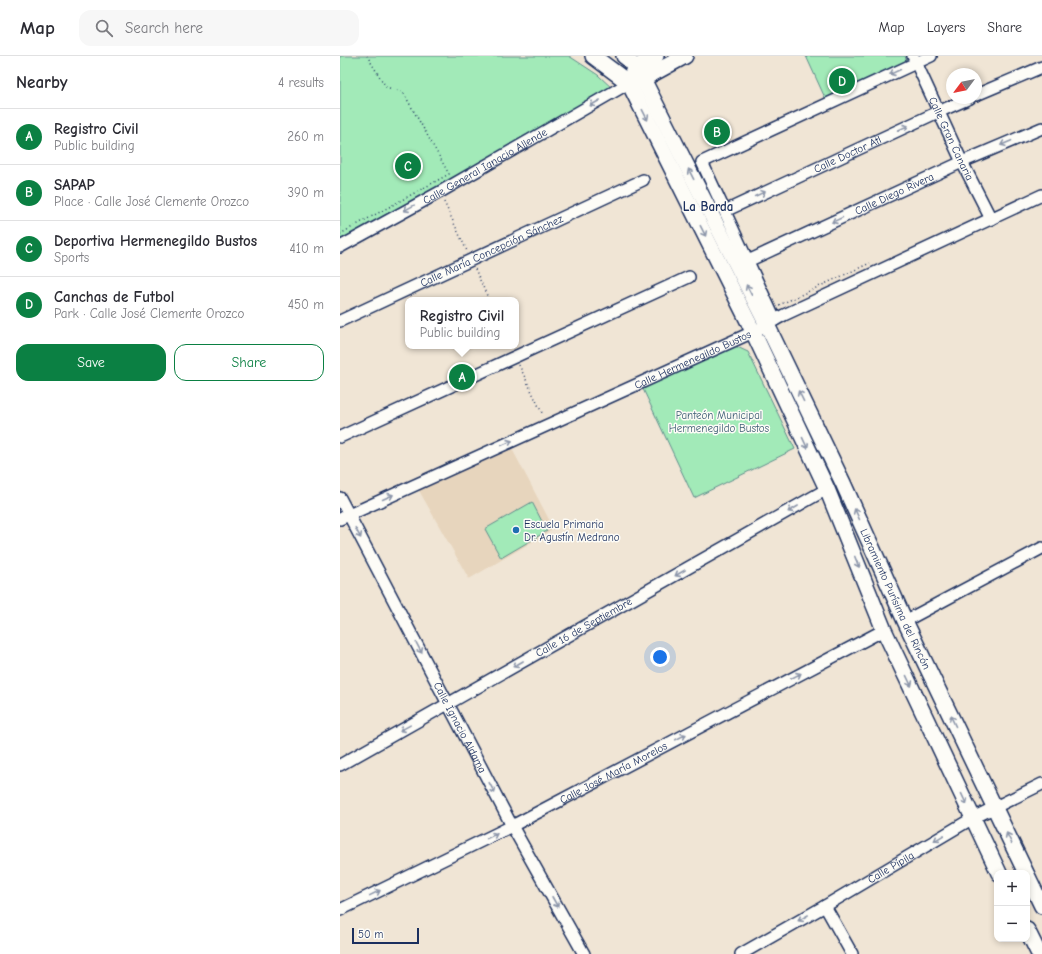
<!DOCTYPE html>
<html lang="en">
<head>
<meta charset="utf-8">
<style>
	body { margin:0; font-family:"Comic Neue",sans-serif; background:#f7f7f7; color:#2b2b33 }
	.controls { position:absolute; right:12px; bottom:12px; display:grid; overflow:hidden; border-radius:8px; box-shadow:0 2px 6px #0003 }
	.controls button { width:36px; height:36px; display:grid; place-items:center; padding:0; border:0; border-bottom:1px solid #e1e1e2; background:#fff; color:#2b2b33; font:20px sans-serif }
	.compass { position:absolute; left:606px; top:12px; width:36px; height:36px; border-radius:50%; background:#fff; box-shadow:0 2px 6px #0003; rotate:238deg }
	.scale { position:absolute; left:12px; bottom:10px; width:67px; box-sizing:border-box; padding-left:4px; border:2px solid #1b2f5e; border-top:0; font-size:11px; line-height:14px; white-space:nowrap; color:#1b2f5e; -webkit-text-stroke:3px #fdfcf7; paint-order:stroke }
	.you { position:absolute; left:320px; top:601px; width:14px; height:14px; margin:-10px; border:3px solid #fff; border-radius:50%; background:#1a73e8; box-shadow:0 0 0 6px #1a73e833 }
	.badge { display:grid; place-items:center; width:26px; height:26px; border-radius:50%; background:#0b8043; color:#fff; font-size:13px; font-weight:700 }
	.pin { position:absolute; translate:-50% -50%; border:2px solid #fff; box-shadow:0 1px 4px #0006 }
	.popup { position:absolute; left:65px; top:241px; width:114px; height:52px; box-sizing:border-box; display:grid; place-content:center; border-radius:8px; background:#fff; filter:drop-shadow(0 1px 3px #0005); font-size:13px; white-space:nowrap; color:#7c7c81 }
	.popup b { font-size:15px; color:#2b2b33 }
	.popup::after { content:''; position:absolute; left:50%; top:100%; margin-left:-8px; border:8px solid transparent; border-top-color:#fff }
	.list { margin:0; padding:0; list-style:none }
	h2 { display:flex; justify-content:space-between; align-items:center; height:52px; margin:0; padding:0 16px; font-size:17px }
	h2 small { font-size:13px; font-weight:400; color:#7c7c81 }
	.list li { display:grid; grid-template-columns:26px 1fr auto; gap:12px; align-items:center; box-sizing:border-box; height:56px; padding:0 16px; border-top:1px solid #e1e1e2 }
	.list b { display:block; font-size:15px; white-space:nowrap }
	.list p { margin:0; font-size:13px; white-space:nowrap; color:#7c7c81 }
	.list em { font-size:13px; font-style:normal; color:#7c7c81 }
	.actions { display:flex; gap:8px; padding:12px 16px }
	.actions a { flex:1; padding:9px 0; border:1px solid #0b8043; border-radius:12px; text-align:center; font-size:14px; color:#0b8043 }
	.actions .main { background:#0b8043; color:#fff }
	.icon { flex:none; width:22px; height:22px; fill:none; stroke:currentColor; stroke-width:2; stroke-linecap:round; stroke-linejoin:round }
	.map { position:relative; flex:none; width:702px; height:898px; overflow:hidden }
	header { display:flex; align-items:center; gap:24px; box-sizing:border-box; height:56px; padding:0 20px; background:#fff; border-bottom:1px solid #e1e1e2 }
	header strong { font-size:19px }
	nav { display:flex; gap:22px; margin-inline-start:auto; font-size:14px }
	.search { width:280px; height:36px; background:#f7f7f7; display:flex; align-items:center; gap:10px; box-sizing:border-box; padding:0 14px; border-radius:12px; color:#7c7c81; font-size:15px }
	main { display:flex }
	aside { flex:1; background:#fff }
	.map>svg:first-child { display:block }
</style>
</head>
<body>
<header>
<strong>Map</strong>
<div class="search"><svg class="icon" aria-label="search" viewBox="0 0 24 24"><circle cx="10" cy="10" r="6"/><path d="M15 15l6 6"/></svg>Search here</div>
<nav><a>Map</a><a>Layers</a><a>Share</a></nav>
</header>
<main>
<aside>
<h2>Nearby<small>4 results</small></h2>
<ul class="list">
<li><span class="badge">A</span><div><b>Registro Civil</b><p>Public building</p></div><em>260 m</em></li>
<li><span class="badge">B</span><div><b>SAPAP</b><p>Place · Calle José Clemente Orozco</p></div><em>390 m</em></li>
<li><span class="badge">C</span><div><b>Deportiva Hermenegildo Bustos</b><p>Sports</p></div><em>410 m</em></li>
<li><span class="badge">D</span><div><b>Canchas de Futbol</b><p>Park · Calle José Clemente Orozco</p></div><em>450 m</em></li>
</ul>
<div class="actions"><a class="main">Save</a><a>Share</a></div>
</aside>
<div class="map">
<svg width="702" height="898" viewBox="0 0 702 898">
	<rect width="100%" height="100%" fill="#f0e5d5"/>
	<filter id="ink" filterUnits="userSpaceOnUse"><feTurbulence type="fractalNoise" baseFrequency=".025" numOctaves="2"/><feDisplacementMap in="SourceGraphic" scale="8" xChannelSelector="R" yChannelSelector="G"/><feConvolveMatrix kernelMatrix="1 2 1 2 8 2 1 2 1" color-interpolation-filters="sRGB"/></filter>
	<g filter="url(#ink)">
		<path fill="#e7d5bd" d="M170 389 214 473 129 523 77 431Z"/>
		<path fill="#a2eab8" stroke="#5e8c8b" d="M0 0H229L258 19 274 34 0 186Z
			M466 0H565L567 6 486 44Z
			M393 289 408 296 455 393 354 442 303 333Z
			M192 446 207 475 161 502 145 473Z"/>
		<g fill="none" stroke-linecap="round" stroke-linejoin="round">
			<defs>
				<g id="street">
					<path id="s1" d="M573 0 622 106 651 163"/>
					<path d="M636 39 702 11"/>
					<path id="s2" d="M385 155 598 56 630 42"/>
					<path id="s3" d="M0 191 100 136 289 27"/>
					<path id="s4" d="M408 205 622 106 702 72"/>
					<path d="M435 264 362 106 591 0"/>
					<path id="s5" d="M0 265 303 124"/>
					<path d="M0 381 349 221"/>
					<path id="s6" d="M0 442 172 770 244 898"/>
					<path id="s7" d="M0 463 413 276 444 259 702 139"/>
					<path d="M565 565 702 492"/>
					<path id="s8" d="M0 709 487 433"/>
					<path d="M485 850 512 898"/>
					<path id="s9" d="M0 854 172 770 544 574"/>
					<path id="s10" d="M401 898 485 850 633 762 702 728"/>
				</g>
				<g id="secondary">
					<path d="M253 0 289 27 408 265 487 433 544 574 659 817"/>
					<path id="s11" d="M284 0 288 3 303 23 427 269 503 427 565 565 686 817"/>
					<path d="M291 21 294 12 316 0"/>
					<path d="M294 26 303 23 345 0"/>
					<path d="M687 819 702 850"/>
					<path d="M687 874 699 898"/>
				</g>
			</defs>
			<use href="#street" stroke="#1b2f5e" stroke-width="14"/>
			<use href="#secondary" stroke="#1b2f5e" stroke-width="18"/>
			<path stroke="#1b2f5e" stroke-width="1.5" stroke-dasharray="1 3" stroke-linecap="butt" d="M104 146 127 195
				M0 178 109 118 63 36 46 31 27 0
				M135 213 149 244
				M439 249 530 207
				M179 309 203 359"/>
			<use href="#street" stroke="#fdfcf7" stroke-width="11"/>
			<use href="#secondary" stroke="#fdfcf7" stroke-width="15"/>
		</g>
		<defs><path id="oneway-shaft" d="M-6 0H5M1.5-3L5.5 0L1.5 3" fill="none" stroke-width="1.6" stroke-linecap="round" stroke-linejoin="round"/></defs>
		<g stroke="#8c96aa">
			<use href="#oneway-shaft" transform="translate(555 16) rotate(155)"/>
			<use href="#oneway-shaft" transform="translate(255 47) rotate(150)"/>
			<use href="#oneway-shaft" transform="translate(305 59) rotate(63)"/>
			<use href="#oneway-shaft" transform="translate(563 72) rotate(-25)"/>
			<use href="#oneway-shaft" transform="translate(666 87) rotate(157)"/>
			<use href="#oneway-shaft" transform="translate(351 118) rotate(-117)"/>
			<use href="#oneway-shaft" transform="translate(420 138) rotate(-25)"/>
			<use href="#oneway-shaft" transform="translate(69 152) rotate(151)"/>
			<use href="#oneway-shaft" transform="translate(497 164) rotate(155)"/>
			<use href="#oneway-shaft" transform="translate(363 175) rotate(63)"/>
			<use href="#oneway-shaft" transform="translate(409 234) rotate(-117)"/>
			<use href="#oneway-shaft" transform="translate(461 340) rotate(-116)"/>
			<use href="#oneway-shaft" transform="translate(167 387) rotate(-24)"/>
			<use href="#oneway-shaft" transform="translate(465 387) rotate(65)"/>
			<use href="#oneway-shaft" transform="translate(48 441) rotate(-24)"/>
			<use href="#oneway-shaft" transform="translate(453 453) rotate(150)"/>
			<use href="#oneway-shaft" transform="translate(517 458) rotate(-114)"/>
			<use href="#oneway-shaft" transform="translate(18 477) rotate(62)"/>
			<use href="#oneway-shaft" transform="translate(517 506) rotate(68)"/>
			<use href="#oneway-shaft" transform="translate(340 517) rotate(150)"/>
			<use href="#oneway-shaft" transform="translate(79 592) rotate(62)"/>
			<use href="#oneway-shaft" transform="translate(178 608) rotate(150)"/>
			<use href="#oneway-shaft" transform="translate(456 620) rotate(-28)"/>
			<use href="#oneway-shaft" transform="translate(569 625) rotate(65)"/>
			<use href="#oneway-shaft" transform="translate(613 665) rotate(-115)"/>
			<use href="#oneway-shaft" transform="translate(65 672) rotate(151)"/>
			<use href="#oneway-shaft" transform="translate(341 681) rotate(-28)"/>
			<use href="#oneway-shaft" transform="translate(152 732) rotate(62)"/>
			<use href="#oneway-shaft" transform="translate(624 743) rotate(65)"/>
			<use href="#oneway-shaft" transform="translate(152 780) rotate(-26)"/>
			<use href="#oneway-shaft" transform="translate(599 782) rotate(149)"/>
			<use href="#oneway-shaft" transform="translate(669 782) rotate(-116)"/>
			<use href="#oneway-shaft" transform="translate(35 837) rotate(-26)"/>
			<use href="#oneway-shaft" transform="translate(215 846) rotate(61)"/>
			<use href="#oneway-shaft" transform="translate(463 862) rotate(150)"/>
		</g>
	</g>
	<circle fill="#1f6fb2" stroke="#fdfcf7" stroke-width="1.5" cx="176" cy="474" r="4"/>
	<g text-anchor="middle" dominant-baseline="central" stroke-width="3" stroke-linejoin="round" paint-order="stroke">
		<g font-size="11" fill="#1b2f5e" stroke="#fdfcf7">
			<text stroke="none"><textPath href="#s1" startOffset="91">Calle Gran Canaria</textPath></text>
			<text stroke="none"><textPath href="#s2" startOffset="135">Calle Doctor Atl</textPath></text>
			<text stroke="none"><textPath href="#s3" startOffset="166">Calle General Ignacio Allende</textPath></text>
			<text stroke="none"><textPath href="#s4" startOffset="161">Calle Diego Rivera</textPath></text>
			<text stroke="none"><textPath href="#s5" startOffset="167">Calle María Concepción Sánchez</textPath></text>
			<text stroke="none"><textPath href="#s7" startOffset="387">Calle Hermenegildo Bustos</textPath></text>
			<text stroke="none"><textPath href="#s11" startOffset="608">Libramiento Purísima del Rincón</textPath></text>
			<text stroke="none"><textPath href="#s8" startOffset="280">Calle 16 de Septiembre</textPath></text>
			<text stroke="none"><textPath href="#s6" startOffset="259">Calle Ignacio Aldama</textPath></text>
			<text stroke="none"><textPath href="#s9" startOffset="306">Calle José María Morelos</textPath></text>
			<text stroke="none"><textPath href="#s10" startOffset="173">Calle Pípila</textPath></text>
		</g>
		<g font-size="11" fill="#3d5e74" stroke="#fdfcf7">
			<text x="379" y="359">Panteón Municipal<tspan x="379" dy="13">Hermenegildo Bustos</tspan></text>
		</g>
		<g font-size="11" fill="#1b2f5e" stroke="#fdfcf7" text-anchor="start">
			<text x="184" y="468">Escuela Primaria<tspan x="184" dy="13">Dr. Agustín Medrano</tspan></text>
		</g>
		<g font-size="13" font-weight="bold" fill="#1b2f5e" stroke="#fdfcf7">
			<text x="368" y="150">La Barda</text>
		</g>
	</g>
</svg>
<div class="controls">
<button>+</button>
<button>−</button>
</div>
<svg class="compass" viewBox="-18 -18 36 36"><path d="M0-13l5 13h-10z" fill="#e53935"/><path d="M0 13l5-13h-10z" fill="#7c7c81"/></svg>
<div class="scale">50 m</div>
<div class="you"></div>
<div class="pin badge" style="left:122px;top:321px">A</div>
<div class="popup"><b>Registro Civil</b>Public building</div>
<div class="pin badge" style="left:377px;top:76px">B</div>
<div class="pin badge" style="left:68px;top:110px">C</div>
<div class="pin badge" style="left:502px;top:25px">D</div>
</div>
</main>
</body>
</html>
